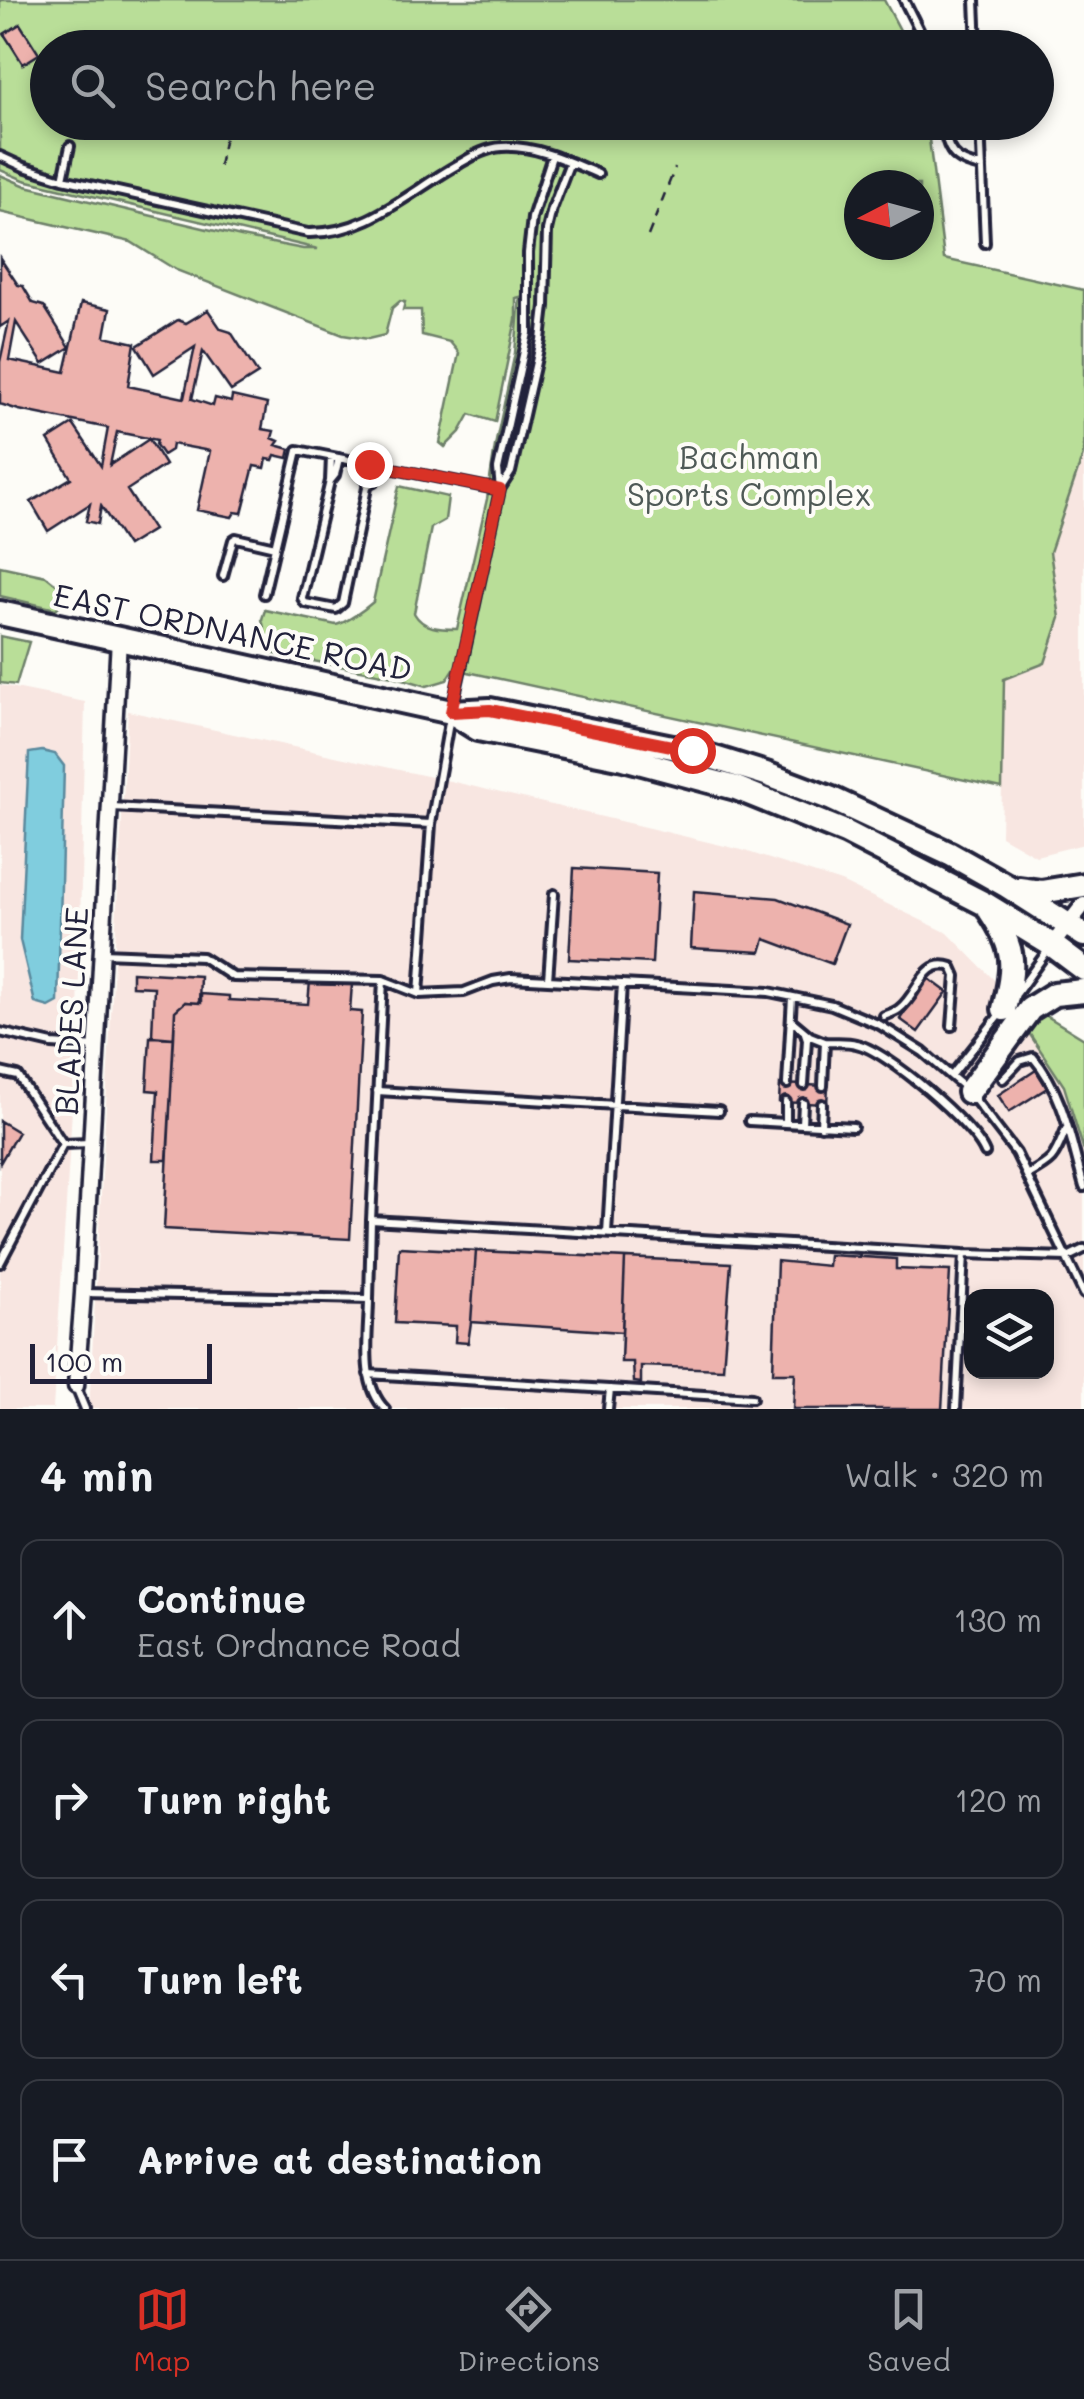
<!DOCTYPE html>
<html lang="en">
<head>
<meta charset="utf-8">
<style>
	body { margin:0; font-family:Mali,sans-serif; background:#242831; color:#f1f3f6 }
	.controls { position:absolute; right:30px; bottom:30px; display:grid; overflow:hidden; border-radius:20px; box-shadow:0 5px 15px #0003 }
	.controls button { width:90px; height:90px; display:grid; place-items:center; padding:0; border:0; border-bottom:2px solid #363941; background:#171b24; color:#f1f3f6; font:50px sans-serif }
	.compass { position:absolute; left:844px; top:170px; width:90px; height:90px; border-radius:50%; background:#171b24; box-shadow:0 5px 15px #0003; rotate:264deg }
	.scale { position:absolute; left:30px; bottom:25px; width:182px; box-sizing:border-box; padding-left:10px; border:5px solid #22223b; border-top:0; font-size:28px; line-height:35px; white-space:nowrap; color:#22223b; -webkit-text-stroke:8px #fdfcf7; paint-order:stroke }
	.stop { position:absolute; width:30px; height:30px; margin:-22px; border:8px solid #d93025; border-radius:50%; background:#fff }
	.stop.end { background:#d93025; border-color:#fff; box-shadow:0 2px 10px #0008 }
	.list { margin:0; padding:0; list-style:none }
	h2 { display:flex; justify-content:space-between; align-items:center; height:130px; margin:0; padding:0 40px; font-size:42px }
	h2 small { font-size:32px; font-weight:400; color:#9ea1a6 }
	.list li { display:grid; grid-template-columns:65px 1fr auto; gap:30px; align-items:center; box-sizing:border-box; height:160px; margin:0 20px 20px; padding:0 20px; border:2px solid #363941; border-radius:20px }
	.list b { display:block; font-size:38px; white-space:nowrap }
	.list p { margin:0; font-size:32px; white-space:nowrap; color:#9ea1a6 }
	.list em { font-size:32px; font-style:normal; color:#9ea1a6 }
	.icon { flex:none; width:55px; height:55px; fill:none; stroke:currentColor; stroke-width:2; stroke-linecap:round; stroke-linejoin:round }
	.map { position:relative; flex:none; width:1084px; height:1409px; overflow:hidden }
	.search { position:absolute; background:#171b24; box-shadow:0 5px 15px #0003; left:30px; right:30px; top:30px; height:110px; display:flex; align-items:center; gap:25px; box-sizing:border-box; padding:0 35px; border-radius:55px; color:#9ea1a6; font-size:38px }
	.sheet { height:850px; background:#171b24 }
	nav { display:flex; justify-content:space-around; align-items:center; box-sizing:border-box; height:140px; border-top:2px solid #363941; background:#171b24; font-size:28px; color:#9ea1a6 }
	nav a { display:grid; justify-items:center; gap:5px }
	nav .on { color:#d93025 }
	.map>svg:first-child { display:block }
</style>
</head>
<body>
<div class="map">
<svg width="1084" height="1409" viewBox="0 0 1084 1409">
	<rect width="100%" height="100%" fill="#fdfcf7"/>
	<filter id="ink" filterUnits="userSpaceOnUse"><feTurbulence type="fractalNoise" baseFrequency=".01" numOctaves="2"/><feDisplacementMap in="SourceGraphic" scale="20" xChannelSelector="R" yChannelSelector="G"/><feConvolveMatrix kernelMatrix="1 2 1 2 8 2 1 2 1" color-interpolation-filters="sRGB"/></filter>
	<g filter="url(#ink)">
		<path fill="#f8e6e1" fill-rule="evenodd" d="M1084 453V844L1036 856 1001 836 1004 678 1060 618 1050 552Z
			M0 685 85 702 78 1016 53 1409H0Z
			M128 711 450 781 742 850 841 882 948 933 1002 988 1037 1010 1025 1027 1064 1086 1084 1151V1409H89ZM972 1296H1046V1372H972Z"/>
		<path fill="#b9de98" stroke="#6e806a" stroke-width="2.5" fill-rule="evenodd" d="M0 0H884L909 47 48 48V122L927 123 944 259 1084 290V452L1050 552 1060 618 1045 663 1004 679 1002 788 454 669 447 680 427 686 393 676 270 653 262 619 265 610 336 625C346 623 365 609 373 602L399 486 448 497 445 520 431 528 414 613C423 629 440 629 457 629L487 499 495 446 515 353 520 297 516 298V319L495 422 470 414 460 432 445 447 440 443 459 353 450 342 422 335 421 310H403L405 302 400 301 392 308 385 335 368 339 343 335 176 270 131 242 0 212V175L26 186 241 237 303 249H318L24 180 0 170ZM859 185H919V245H859Z
			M0 566 46 576 66 592V598L56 609 0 596Z
			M0 636 29 642 16 685 0 683Z
			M1037 1010 1084 1039V1151L1064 1086 1025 1027Z"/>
		<path fill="#80cdde" stroke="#5a899d" stroke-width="2.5" d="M42 751 55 754 64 766 58 1002 49 1007 35 1003 20 940 29 753Z"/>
		<path fill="#edb2ad" stroke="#22223b" stroke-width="2.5" d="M20 24 39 54 23 64 4 34Z
			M238 33 261 39 259 48H235Z
			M0 258 18 285 23 286 33 303 44 306 70 347 43 364 16 322 9 360 65 372 81 303 110 309 105 336 135 343 128 386 184 398 195 347 154 374 137 346 178 320 186 323 208 310 221 329 231 332 258 374 231 391 203 351 192 399 213 406 215 398 231 402 232 396 267 404 262 429 274 431 272 438 279 441 276 445 290 449 288 458 275 455 273 460 267 459 265 468 254 466 242 513 235 512 232 517 197 510 210 451 172 444 171 450 163 455 156 445 157 440 117 432 110 465 149 439 165 465 127 490 153 530 127 546 101 506 98 524 86 521 90 504 48 531 31 502 71 478 48 440 73 424 101 466 108 428 19 410 0 404V362L9 321 0 327Z
			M574 868 657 873 652 963 569 959Z
			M694 891 778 898 847 924 832 964 765 939 761 952 691 948Z
			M132 972 200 976 199 1003 185 1002 175 1011 174 1038 152 1036 154 987 132 986Z
			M928 978 947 992 918 1032 900 1019Z
			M310 981 352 984 350 1011 362 1012 350 1239 164 1229 175 1011 185 1002 201 1003V994L229 996V1000L308 1004Z
			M150 1037 174 1038 167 1160H154L158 1091 147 1090Z
			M1036 1070 1047 1088 1009 1112 998 1095Z
			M780 1084 828 1086 827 1104 779 1102Z
			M0 1121 18 1132 0 1163Z
			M399 1247 731 1263 723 1369 641 1366V1383L634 1382 633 1362H621L622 1332 471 1322 468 1343 455 1342 456 1326 395 1323Z
			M399 1247 476 1251 471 1322 468 1343 455 1342 456 1326 395 1323Z
			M476 1251 625 1258 622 1332 471 1322Z
			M829 1255 896 1259V1269L950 1271 942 1409H793L795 1373H773L777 1261 828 1266Z
			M625 1258 731 1263 723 1369 641 1366V1383L634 1382 633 1362H621Z"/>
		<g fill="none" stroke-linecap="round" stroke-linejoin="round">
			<defs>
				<path id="lane" d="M904 0 928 48
					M975 0 977 48
					M943 122C946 150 953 162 982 167
					M980 122 985 243
					M0 156 24 167 63 179 308 233C368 234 410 191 459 164 473 156 486 148 502 147 535 145 568 161 598 174
					M63 179 70 146
					M331 457 330 481 302 598 305 603 336 609 343 603 368 483
					M369 464 365 479 370 484 374 482 378 466
					M331 480 335 475 339 458
					M500 489 511 472 541 340 545 306 547 230 552 209 570 162
					M500 490 498 469 528 333V253L532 218 552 156
					M223 576 233 540 236 538 275 547
					M264 594 298 450 500 490 453 705
					M450 717 431 824 419 994 464 992 493 981 511 978 769 992 832 1005 880 1025 923 1052 964 1087
					M112 807 431 824
					M103 953 202 957 233 977 383 980 419 994
					M548 980 554 894
					M1017 993 1048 950
					M884 1016C889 1014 895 1012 899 1009 919 995 922 957 952 967L956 976 952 1026
					M792 1021 810 1036 825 1042 823 1086
					M0 1032 52 1044 96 1047
					M825 1042C834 1043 846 1041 856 1044 886 1050 974 1125 985 1153
					M0 1072 18 1076 63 1144
					M952 1075 1000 1014
					M1003 1079 1020 1061 1033 1057C1064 1093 1071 1142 1084 1187
					M787 1084 792 997
					M804 1085 807 1039 805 1033
					M377 1091 719 1111
					M972 1096 1016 1153 1084 1294
					M749 1121 853 1127
					M786 1123V1102
					M802 1124 803 1103
					M821 1126 822 1104
					M63 1144 90 1143
					M1027 1175C1055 1160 1054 1158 1066 1129
					M371 1220 383 980
					M607 1233 622 984
					M0 1263 63 1144
					M84 1293 369 1299 371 1220 964 1254 1068 1257 1084 1249
					M369 1299C369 1333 359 1383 385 1409
					M368 1374 752 1398
					M76 1387 85 1409
					M608 1409 610 1389
					M956 1409 964 1254"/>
				<path id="street" d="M1052 945 1084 904
					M76 1386 83 1293 119 639"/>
				<path id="primary" d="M0 613 451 712 490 710 692 751 766 774 832 799 950 854 1007 886 1084 935
					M451 712 478 729 624 758 736 788 845 832 985 904 1052 945 1084 969
					M1019 889 1041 892 1084 885
					M990 911C1016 950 1015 965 1004 1009
					M969 1092 1030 1009 1054 994 1084 991"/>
			</defs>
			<use href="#lane" stroke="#22223b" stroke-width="14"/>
			<use href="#street" stroke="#22223b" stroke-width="21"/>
			<use href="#primary" stroke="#22223b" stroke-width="30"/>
			<path stroke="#22223b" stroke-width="2.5" stroke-dasharray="10 8" stroke-linecap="butt" d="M219 166 228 122
				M648 236 675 168"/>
			<use href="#lane" stroke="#fdfcf7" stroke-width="6"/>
			<use href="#street" stroke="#fdfcf7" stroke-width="14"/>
			<use href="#primary" stroke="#fdfcf7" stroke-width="22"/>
		</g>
	</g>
	<g fill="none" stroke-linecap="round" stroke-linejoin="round" filter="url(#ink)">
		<path stroke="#d93025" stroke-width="12" d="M369 464 500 490 451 712 490 710 692 750"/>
	</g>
	<g text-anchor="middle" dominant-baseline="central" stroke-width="8" stroke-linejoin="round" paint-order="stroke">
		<g font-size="32" fill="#4f5a57" stroke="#fdfcf7">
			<text x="749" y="456">Bachman<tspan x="749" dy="37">Sports Complex</tspan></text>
		</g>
		<g font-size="32" fill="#22223b" stroke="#fdfcf7">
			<text transform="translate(233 631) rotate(12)">EAST ORDNANCE ROAD</text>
			<text transform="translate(70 1011) rotate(-87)">BLADES LANE</text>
		</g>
	</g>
</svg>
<div class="controls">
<button><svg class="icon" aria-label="layers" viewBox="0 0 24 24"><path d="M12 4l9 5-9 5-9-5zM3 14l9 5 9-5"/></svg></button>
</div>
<svg class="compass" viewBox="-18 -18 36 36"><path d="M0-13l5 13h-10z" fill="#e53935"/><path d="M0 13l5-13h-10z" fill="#9ea1a6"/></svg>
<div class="scale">100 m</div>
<div class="stop" style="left:692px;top:750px"></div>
<div class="stop end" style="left:369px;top:464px"></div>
<div class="search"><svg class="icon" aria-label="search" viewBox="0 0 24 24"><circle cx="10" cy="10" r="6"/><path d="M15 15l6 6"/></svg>Search here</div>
</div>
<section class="sheet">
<h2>4 min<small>Walk · 320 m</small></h2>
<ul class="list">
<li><svg class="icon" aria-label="ahead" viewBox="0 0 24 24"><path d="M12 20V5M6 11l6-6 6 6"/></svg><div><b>Continue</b><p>East Ordnance Road</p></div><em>130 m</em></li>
<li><svg class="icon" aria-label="right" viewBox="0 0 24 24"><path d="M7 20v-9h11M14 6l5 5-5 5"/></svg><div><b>Turn right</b></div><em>120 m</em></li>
<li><svg class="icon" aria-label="left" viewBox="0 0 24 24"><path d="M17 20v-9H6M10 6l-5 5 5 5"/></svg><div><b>Turn left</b></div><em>70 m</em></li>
<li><svg class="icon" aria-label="arrive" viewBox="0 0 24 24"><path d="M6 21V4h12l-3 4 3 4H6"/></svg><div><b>Arrive at destination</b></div></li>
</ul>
</section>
<nav>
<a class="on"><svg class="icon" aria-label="map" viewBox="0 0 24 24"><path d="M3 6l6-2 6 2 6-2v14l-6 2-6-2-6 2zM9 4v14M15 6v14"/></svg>Map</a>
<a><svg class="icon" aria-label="directions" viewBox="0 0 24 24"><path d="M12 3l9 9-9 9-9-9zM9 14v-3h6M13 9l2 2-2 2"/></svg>Directions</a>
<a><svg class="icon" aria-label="saved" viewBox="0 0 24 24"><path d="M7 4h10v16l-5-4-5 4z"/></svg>Saved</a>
</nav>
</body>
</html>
